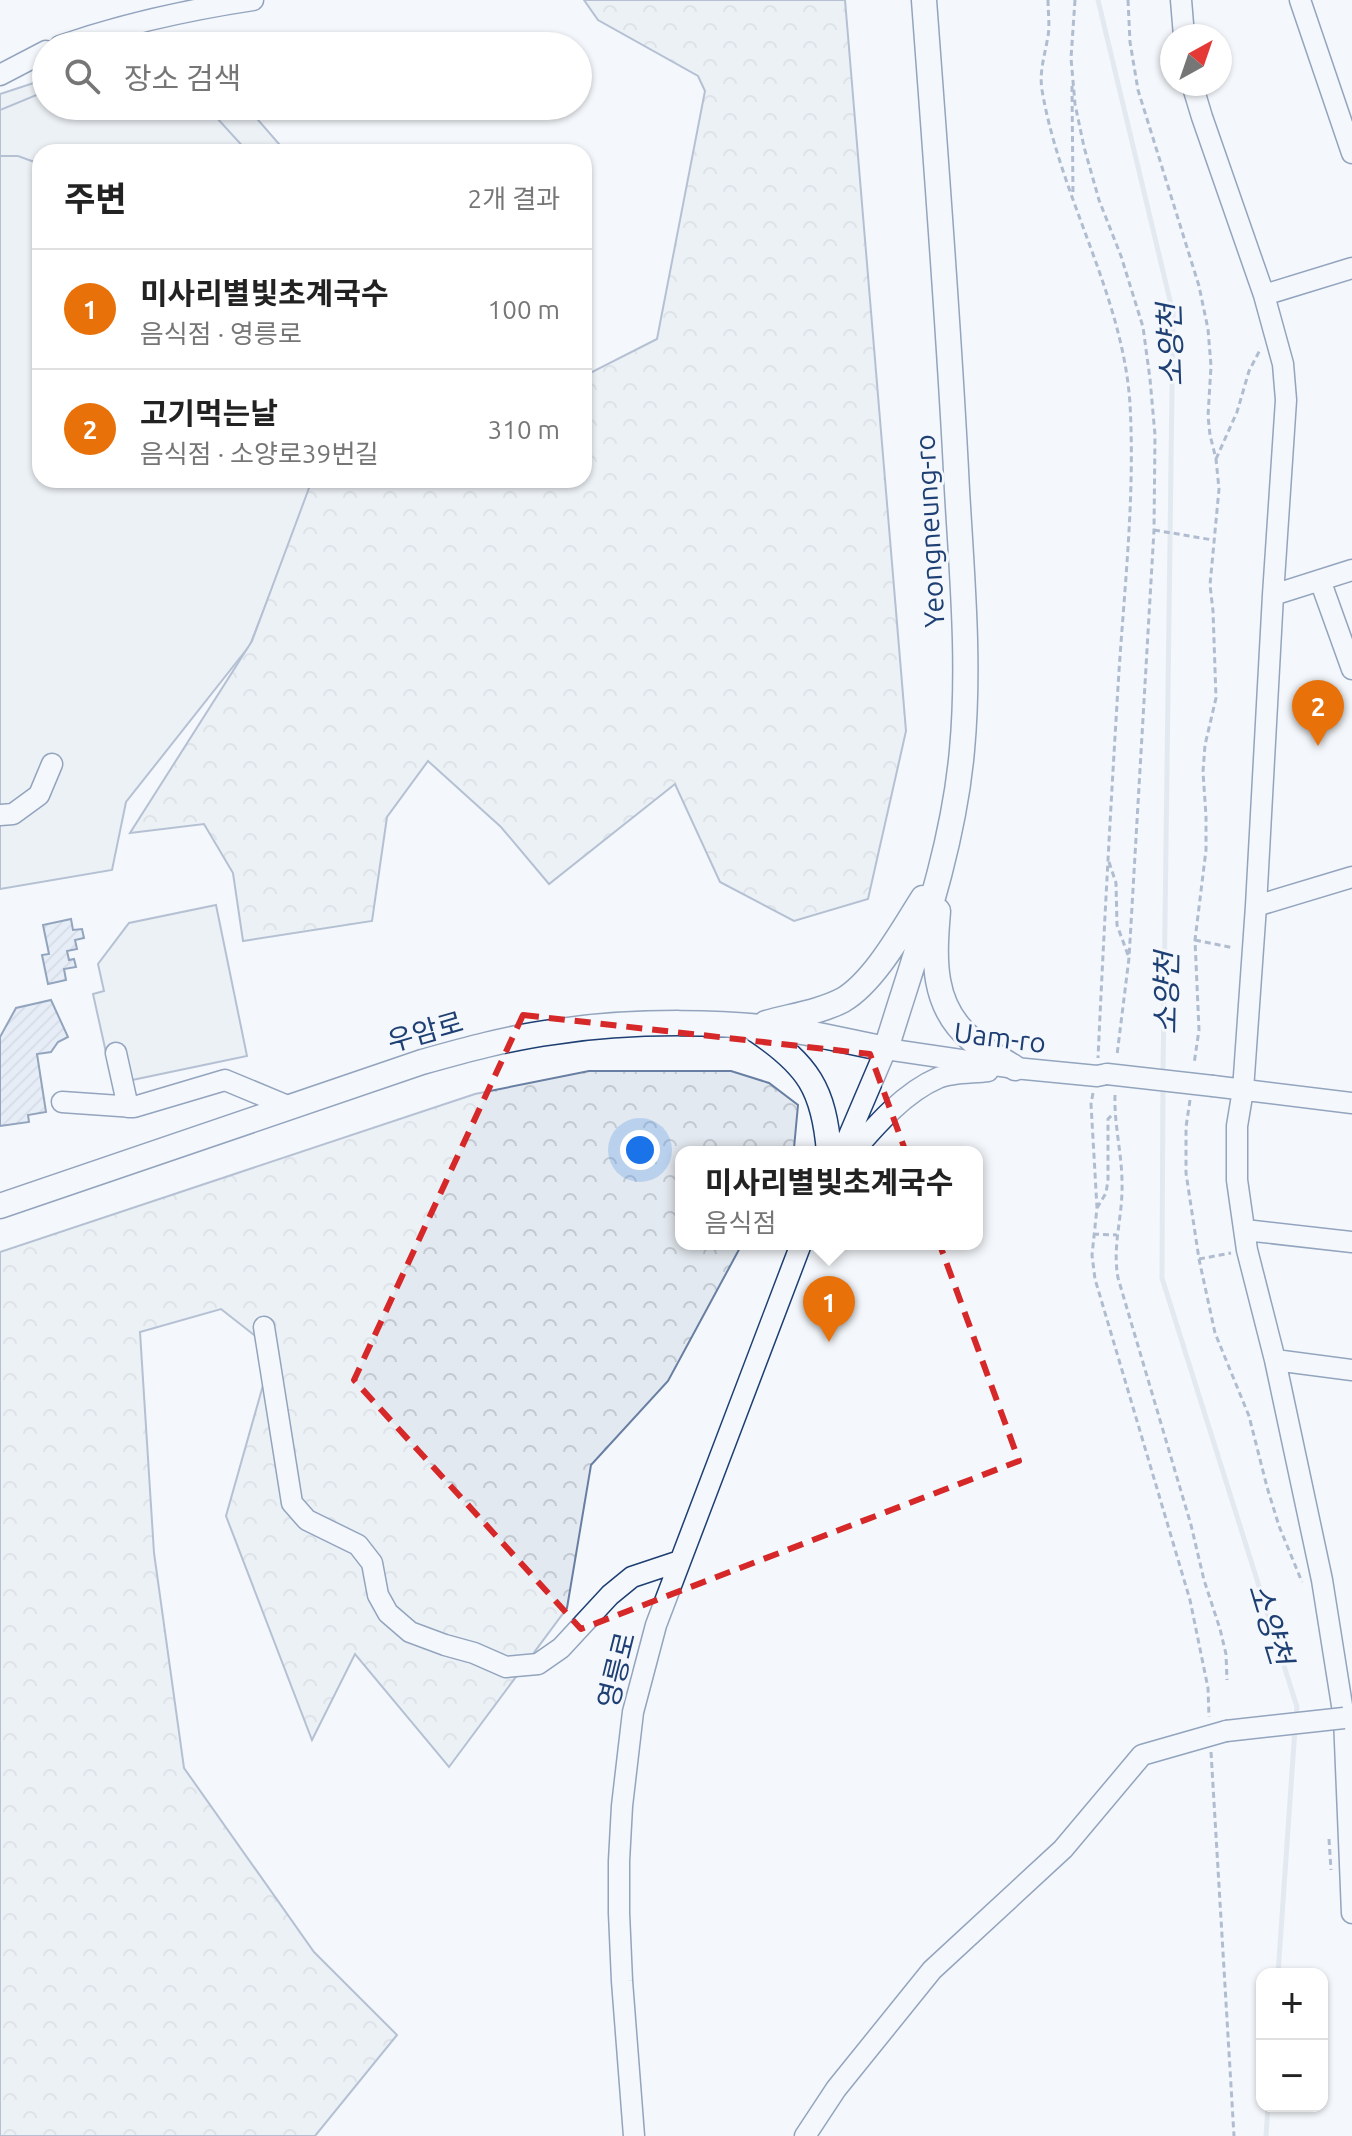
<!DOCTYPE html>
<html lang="ko">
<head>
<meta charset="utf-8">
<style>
	body { margin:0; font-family:Ubuntu,"Noto Sans KR",sans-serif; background:#f2f2f2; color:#222 }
	.controls { position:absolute; right:24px; bottom:24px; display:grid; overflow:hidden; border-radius:16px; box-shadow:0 2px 6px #0004 }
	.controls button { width:72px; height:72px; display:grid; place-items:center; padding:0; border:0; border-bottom:2px solid #e0e0e0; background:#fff; color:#222; font:40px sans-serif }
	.compass { position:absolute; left:1160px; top:24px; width:72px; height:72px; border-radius:50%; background:#fff; box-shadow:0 2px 6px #0004; rotate:40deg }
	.you { position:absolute; left:640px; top:1150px; width:28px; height:28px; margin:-20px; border:6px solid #fff; border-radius:50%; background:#1a73e8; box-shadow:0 0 0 12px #1a73e833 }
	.badge { display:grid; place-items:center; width:52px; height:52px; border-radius:50%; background:#c62828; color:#fff; font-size:26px; font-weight:700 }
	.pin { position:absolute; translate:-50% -66px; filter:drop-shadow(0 2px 4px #0008) }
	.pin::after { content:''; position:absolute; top:42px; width:28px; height:24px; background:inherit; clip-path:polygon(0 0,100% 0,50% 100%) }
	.popup { position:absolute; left:675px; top:1146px; width:308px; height:104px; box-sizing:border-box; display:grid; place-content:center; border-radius:16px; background:#fff; filter:drop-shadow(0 2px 6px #0005); font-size:26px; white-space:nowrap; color:#767676 }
	.popup b { font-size:30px; color:#222 }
	.popup::after { content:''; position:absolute; left:50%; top:100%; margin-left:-16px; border:16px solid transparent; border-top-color:#fff }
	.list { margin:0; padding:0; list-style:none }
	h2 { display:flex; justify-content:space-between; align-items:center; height:104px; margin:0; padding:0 32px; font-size:34px }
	h2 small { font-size:26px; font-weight:400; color:#767676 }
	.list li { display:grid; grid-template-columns:52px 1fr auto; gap:24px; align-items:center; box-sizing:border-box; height:120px; padding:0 32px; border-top:2px solid #e0e0e0 }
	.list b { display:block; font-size:30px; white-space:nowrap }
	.list p { margin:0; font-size:26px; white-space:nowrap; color:#767676 }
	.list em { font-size:26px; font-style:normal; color:#767676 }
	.icon { flex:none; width:44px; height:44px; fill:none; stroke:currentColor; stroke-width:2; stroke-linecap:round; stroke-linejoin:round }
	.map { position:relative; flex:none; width:1352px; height:2136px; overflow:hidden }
	.search { position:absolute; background:#fff; box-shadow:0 2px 6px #0004; left:32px; top:32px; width:560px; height:88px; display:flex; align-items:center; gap:20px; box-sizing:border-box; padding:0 28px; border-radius:44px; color:#767676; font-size:30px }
	.panel { position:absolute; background:#fff; box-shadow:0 2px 6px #0004; left:32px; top:144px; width:560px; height:344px; border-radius:24px }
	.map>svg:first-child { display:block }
</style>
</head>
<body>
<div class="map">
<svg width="1352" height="2136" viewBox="0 0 1352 2136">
	<defs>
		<pattern id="forest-crowns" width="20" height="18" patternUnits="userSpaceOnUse" patternTransform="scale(2)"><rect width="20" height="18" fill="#e3e9f0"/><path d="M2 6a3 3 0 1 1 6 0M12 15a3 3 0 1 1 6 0" fill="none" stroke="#c2c9d1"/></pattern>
		<pattern id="building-hatch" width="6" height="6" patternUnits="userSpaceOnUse" patternTransform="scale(2)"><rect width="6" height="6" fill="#d5e0f0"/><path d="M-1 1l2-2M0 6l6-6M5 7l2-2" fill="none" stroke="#b6c1d1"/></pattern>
	</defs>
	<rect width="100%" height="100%" fill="#f4f7fb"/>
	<path fill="#e3e9f0" stroke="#687fa3" stroke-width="2" d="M46 79V106H246L286 152H40V480H315L250 645 126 802 112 870 0 889V94Z"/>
	<path fill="url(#forest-crowns)" stroke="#687fa3" stroke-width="2" d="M584 0H845L906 731 868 899 794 921 720 882 675 784 549 884 501 827 428 761 387 817 372 921 243 941 233 873 204 824 130 833 252 641 312 480H584V376L657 339 705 91 698 76 598 20Z
		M589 1071H731L769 1083 798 1105 794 1148 792 1152H681V1244H742L668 1381 591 1465 567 1608 449 1767 355 1654 312 1740 226 1516 273 1350 221 1309 140 1332 154 1553 184 1768 314 1952 397 2035 315 2136H0V1252L475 1094Z"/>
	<path fill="#e3e8f0" stroke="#687fa3" stroke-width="2" d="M46 91V106H206L248 152H40V164L18 156H0V110Z
		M216 905 247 1056 113 1084 93 994 104 991 98 964 129 923Z"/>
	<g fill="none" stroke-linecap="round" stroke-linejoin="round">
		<path stroke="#cfd7e4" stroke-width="5" d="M1098 0 1173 313 1163 1074
			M1163 1084 1162 1278 1297 1707 1296 1718
			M1278 1974 1295 1728
			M1266 2136 1268 2106"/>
	</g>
	<path fill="url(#building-hatch)" stroke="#1d3f73" stroke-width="2" d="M71 919 73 930 82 929 84 938 75 940 77 949 67 951 69 960 74 959 76 967 64 969 66 980 48 984 42 955 49 954 43 925Z
		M51 1000 68 1037 58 1042 51 1052 37 1054 46 1112 28 1115 29 1122 0 1126V1037L16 1008Z"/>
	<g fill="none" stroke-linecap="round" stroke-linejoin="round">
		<defs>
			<path id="minor" d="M1181 0 1184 36
				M1300 0 1352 153
				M60 46C123 24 187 10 253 0
				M0 75 46 51
				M1192 84 1202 117 1264 295 1283 364 1286 400 1273 595 1256 906 1243 1090 1237 1126V1180L1247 1250 1275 1360 1322 1580 1344 1718 1352 1913
				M1264 295 1352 268
				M1320 580 1352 669
				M1273 595 1352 570
				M0 815 13 814 39 795 52 764
				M1256 906 1352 877
				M116 1053 128 1107
				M1213 1086 1352 1103
				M62 1102 134 1107 225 1080 290 1107
				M842 1152 886 1049 1015 1068 1097 1076 1107 1074
				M853 1152C876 1125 905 1092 938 1078 952 1072 972 1073 988 1071
				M1245 1230 1352 1242
				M264 1327 292 1503 307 1520 358 1545 372 1563 378 1595 388 1613 410 1632 445 1645 474 1653 506 1667 538 1664 561 1648 610 1595 632 1577 680 1561
				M1275 1360 1352 1370
				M634 2136 622 1981 619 1913V1861L622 1806 633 1712 656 1625 801 1244
				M805 2136 836 2089 932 1970 1063 1849 1142 1755 1226 1731"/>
			<path id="major" d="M938 911C934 959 931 1006 972 1040 985 1051 1001 1059 1015 1068
				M766 1023C791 1016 820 1012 843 1000 875 981 903 929 923 898
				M756 1030C808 1065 824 1089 829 1152
				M0 1206 422 1062C465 1050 508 1038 553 1032 631 1020 730 1020 808 1033 834 1038 860 1044 886 1049 916 951 953 853 962 750 970 664 962 576 957 490 949 326 936 163 924 0"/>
		</defs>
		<use href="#minor" stroke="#1d3f73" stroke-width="23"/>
		<use href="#major" stroke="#1d3f73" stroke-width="27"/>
		<path stroke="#5e769c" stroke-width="3" stroke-dasharray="6 4" stroke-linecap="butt" d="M1048 0C1048 12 1050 25 1048 36 1045 55 1039 71 1042 90 1060 197 1123 295 1130 404 1135 493 1125 582 1119 671 1111 800 1104 929 1098 1058
			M1075 0 1071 58 1075 104 1084 147 1099 200 1121 256 1143 327 1150 379 1155 435 1154 530 1129 958 1117 1055
			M1128 0 1130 42 1138 90 1199 286 1208 329 1211 366 1208 416 1210 435 1216 459 1219 489 1210 585 1213 611 1216 698 1205 745 1203 772 1206 816V850L1195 940 1199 1030 1194 1064
			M1072 86 1073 194
			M1216 459 1237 412 1249 371 1261 348
			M1154 530 1213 540
			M1109 862 1116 883 1117 925 1128 955
			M1195 940 1234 948
			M1093 1093 1091 1104 1097 1208 1092 1255 1095 1279 1190 1600 1208 1688 1209 1717
			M1115 1095C1114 1125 1122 1154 1122 1183 1123 1217 1112 1244 1118 1278L1191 1525 1204 1580 1220 1629 1226 1654 1227 1680
			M1190 1100 1186 1127V1173L1199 1259 1215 1333 1249 1416 1267 1487 1279 1526 1302 1582
			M1097 1208 1106 1193 1108 1180V1119L1114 1113
			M1093 1234 1117 1235
			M1199 1259 1231 1253
			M1211 1752 1234 2136
			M1329 1839 1331 1870"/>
		<use href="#minor" stroke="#f4f7fb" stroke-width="20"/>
		<use href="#major" stroke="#f4f7fb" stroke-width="24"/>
		<defs>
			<path id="minor-bridge" d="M1107 1074 1213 1086
				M1226 1731 1344 1718"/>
		</defs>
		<use href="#minor-bridge" stroke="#1d3f73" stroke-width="23" stroke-linecap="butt"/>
		<use href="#minor-bridge" stroke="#f4f7fb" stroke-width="20"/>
	</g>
	<path d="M0 0H1352V2136H0ZM523 1015 870 1054 1019 1461 581 1629 354 1380Z" fill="#f4f7fb" fill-opacity=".55" fill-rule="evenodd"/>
	<path fill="none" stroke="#d62828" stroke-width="6" stroke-dasharray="16 10" stroke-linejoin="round" d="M523 1015 870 1054 1019 1461 581 1629 354 1380Z"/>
	<g text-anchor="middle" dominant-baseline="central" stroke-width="6" stroke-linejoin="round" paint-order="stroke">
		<g font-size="28" fill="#1d3f73" stroke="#f4f7fb">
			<text transform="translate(929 531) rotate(-93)">Yeongneung-ro</text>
			<text transform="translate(425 1031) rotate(-16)">우암로</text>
			<text transform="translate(1000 1037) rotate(7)">Uam-ro</text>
			<text transform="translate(616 1670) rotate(-76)">영릉로</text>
		</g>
		<g font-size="30" font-style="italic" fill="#1d3f73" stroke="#f4f7fb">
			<text transform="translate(1170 345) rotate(-92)">소양천</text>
			<text transform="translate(1166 993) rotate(-89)">소양천</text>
			<text transform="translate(1271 1624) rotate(73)">소양천</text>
		</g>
	</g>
</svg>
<div class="controls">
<button>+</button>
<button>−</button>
</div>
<svg class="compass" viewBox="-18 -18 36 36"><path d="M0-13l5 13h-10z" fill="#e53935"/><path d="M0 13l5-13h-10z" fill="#767676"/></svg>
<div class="you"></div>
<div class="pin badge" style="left:829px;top:1342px;background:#e8710a">1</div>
<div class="popup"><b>미사리별빛초계국수</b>음식점</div>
<div class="pin badge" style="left:1318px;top:746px;background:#e8710a">2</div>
<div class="search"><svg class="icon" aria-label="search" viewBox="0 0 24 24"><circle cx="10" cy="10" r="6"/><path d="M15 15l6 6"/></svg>장소 검색</div>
<section class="panel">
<h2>주변<small>2개 결과</small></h2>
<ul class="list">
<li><span class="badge" style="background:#e8710a">1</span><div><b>미사리별빛초계국수</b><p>음식점 · 영릉로</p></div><em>100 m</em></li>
<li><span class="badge" style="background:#e8710a">2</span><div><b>고기먹는날</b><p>음식점 · 소양로39번길</p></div><em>310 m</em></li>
</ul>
</section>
</div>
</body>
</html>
